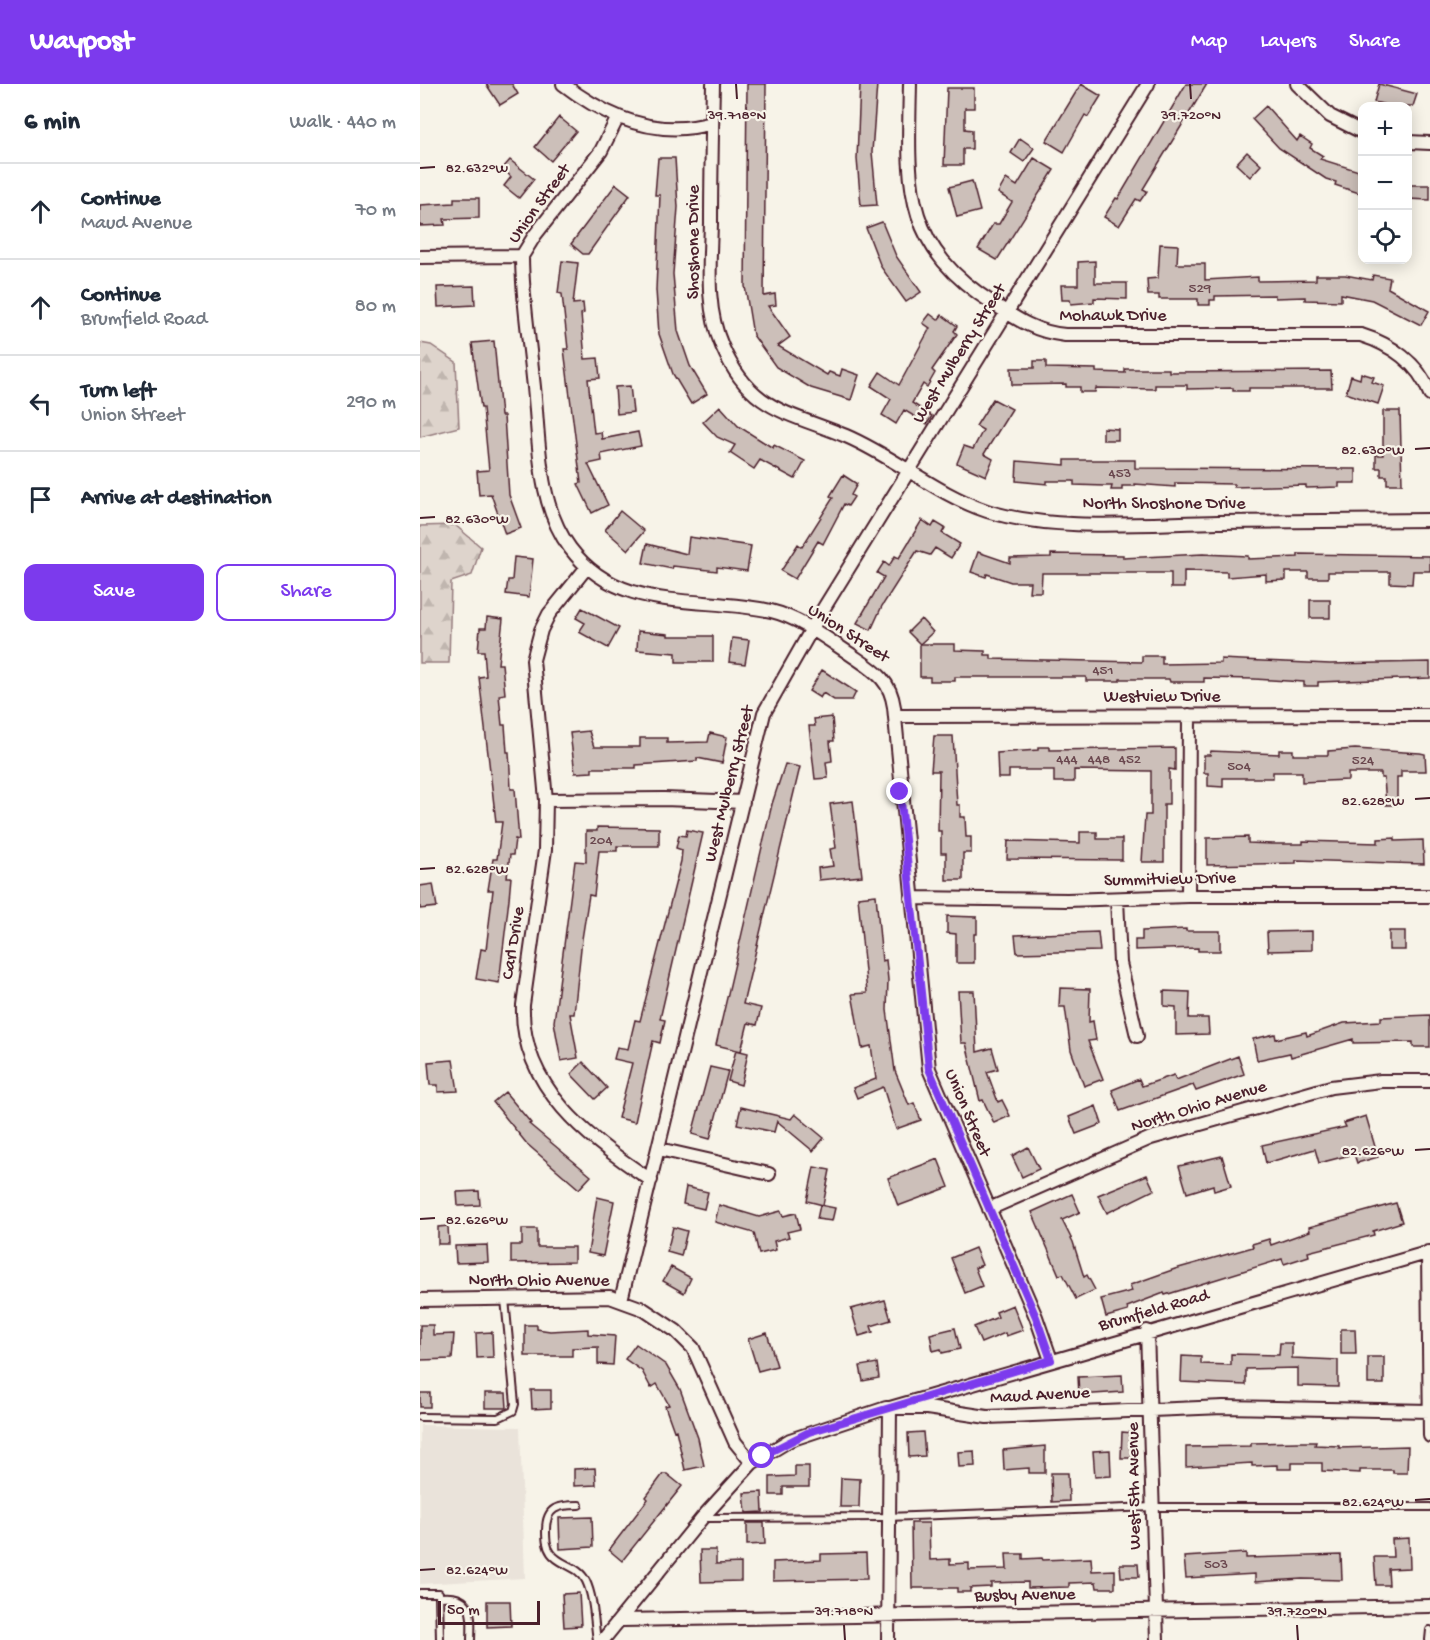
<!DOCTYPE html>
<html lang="en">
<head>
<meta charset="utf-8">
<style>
	body { margin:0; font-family:"Gochi Hand",sans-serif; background:#f6f6f7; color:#1f2937 }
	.controls { position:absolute; right:18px; top:18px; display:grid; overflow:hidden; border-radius:12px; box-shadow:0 3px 15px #0003 }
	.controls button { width:54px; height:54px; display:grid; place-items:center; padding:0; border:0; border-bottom:2px solid #e0e1e3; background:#fff; color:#1f2937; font:30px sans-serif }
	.scale { position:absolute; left:18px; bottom:15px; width:102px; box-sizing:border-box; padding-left:6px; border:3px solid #4a1f2b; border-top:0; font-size:16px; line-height:21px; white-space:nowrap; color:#4a1f2b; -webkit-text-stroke:4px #f7f3e8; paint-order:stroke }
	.stop { position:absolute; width:18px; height:18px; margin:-14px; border:4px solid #7c3aed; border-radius:50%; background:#fff }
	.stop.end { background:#7c3aed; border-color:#fff; box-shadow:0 2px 6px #0008 }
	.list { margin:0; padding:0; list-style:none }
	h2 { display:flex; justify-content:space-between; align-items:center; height:78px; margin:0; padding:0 24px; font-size:26px }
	h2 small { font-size:20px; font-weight:400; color:#747a83 }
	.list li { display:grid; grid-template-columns:39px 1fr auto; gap:18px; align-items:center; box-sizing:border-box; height:96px; padding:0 24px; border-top:2px solid #e0e1e3 }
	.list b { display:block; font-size:22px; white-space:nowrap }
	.list p { margin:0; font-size:20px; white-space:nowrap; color:#747a83 }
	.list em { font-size:20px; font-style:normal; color:#747a83 }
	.actions { display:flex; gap:12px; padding:18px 24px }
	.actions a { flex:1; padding:14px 0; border:2px solid #7c3aed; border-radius:12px; text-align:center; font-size:21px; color:#7c3aed }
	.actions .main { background:#7c3aed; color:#fff }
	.icon { flex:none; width:33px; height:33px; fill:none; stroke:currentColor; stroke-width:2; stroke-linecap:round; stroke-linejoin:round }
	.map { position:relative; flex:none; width:1010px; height:1556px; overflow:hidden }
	header { display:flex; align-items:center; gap:36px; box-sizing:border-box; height:84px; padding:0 30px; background:#7c3aed; color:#fff }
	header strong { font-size:28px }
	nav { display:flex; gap:33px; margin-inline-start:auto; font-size:21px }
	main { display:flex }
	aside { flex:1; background:#fff }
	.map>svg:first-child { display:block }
</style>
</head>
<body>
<header>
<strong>Waypost</strong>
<nav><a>Map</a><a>Layers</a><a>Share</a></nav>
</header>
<main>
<aside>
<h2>6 min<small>Walk · 440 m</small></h2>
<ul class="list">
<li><svg class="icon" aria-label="ahead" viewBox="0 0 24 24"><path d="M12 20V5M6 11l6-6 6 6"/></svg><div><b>Continue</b><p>Maud Avenue</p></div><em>70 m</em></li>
<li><svg class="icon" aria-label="ahead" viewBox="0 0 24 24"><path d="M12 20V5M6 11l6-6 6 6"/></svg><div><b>Continue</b><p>Brumfield Road</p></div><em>80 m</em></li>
<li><svg class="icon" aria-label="left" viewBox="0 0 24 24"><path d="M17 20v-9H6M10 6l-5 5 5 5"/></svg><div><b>Turn left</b><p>Union Street</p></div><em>290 m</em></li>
<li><svg class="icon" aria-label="arrive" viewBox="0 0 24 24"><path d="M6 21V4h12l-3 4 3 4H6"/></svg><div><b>Arrive at destination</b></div></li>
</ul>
<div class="actions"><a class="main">Save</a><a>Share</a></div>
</aside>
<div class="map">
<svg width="1010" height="1556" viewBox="0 0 1010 1556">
	<defs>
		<pattern id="forest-firs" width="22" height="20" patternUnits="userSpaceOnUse" patternTransform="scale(1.5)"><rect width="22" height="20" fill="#ded4cc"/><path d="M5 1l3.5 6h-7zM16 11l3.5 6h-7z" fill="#c0b6af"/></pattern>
	</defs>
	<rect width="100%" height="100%" fill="#f7f3e8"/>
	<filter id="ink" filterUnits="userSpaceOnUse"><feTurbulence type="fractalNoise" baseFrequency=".0167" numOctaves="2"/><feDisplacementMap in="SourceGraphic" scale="12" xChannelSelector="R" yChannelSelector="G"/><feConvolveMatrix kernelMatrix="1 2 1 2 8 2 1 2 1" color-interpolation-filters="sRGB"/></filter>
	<g filter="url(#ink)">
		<path fill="#eae3da" d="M0 1341 100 1343 105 1494 0 1500Z"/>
		<path fill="url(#forest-firs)" stroke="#947a7c" stroke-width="1.5" d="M0 259 11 261 36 278 39 343 0 353Z
			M35 441 61 463 52 491 31 498 29 579H0V442Z"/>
		<path fill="#ccbfb9" stroke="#4a1f2b" stroke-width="1.5" d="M66 0H92L98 10 80 21Z
			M327 0H346L344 212 355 210 356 221 348 222 370 253 358 262 407 291 409 288 420 292 422 285 439 291 431 316 391 304 356 283 333 251 325 202Z
			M440 0H457L452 68 457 121 441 122 437 75Z
			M661 0 681 12 668 33 665 31 644 68 626 57Z
			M766 0H787L723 105 727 107 720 117 716 115 699 142 684 133 696 114 698 115Z
			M959 0 997 10 993 22H971L954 18Z
			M527 4H554V24H545V45L552 46V65H543V81H524Z
			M846 22 877 57 880 52 892 60 890 64 903 72 900 75 942 88V110L915 101 916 98 906 95 859 64 832 35Z
			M139 33 156 47 131 77 115 63Z
			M600 54 614 64 604 78 591 69Z
			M827 68 841 81 830 93 816 80Z
			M238 74H255L258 123 253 190 258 247 270 282 287 310 271 320 253 290 239 250 236 206 240 111H235Z
			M614 74 634 86 577 176 558 165 573 140H579L592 118 578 109 586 95 597 102Z
			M90 76 114 95 99 114 84 102 91 93 83 84Z
			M552 97 560 127 537 133 529 103Z
			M196 100 210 111 168 170H163L151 160Z
			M987 101H1010V116L987 115Z
			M34 114H59V134L24 135 25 141 0 142V121L34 119Z
			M462 138 476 172 501 208 486 218 461 183 446 144Z
			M740 160 758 161 757 180H785V196L838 193V197L896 196V191H925L952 196 953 191 970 194 968 204 1009 227 1001 241 952 216 921 210V217L885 216V213L855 214V211L795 212V216H790V221H778V215H739V211H728L727 195 738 194Z
			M142 177 158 179 153 220 163 219 164 229 161 230 165 275 178 274 180 294 168 295 174 349 181 348 182 355 218 348 221 362 181 370 182 377 168 380 188 421 172 429 158 400 161 399 144 265H148L142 210 138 209Z
			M675 177V199H707V215L674 214V218L651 220 650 216H642L641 201H658V178Z
			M54 202 55 221 18 223 17 203Z
			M510 230 518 236 522 231 537 242 534 247 537 250 512 286 515 289 507 303 503 300 492 319 512 332 507 340 484 326 476 340 462 331 471 315 451 302 460 288 479 301 510 244 503 239Z
			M74 257 81 332H84L89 411 101 444 85 450 71 410 59 411 57 387 69 386 63 324H61L52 259Z
			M614 277H626V284L676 285V288L705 289V285H749V288L911 287 912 304H829V307H813V304L767 305V301H735V305L676 304 675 308H660V303H646V300L592 301 591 284H614Z
			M941 289 954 293 952 298 964 302 958 320 926 309 931 292 940 295Z
			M210 302 213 328 197 330 195 303Z
			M573 315 592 325 564 370 573 375 566 392 537 379 544 362 553 365 563 346 556 342Z
			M300 322 318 342 353 364 354 361 385 377 375 395 340 376 334 385 310 369 315 361 297 353 283 338Z
			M963 327H980L982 400H967V392H961V384H956V371H963Z
			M683 344 698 345V356H683Z
			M645 376H715V384L936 385V399H919V403L886 404V401L814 403V400L755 399V403L715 400V402H702V406H691L692 402H685L654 401V397H627V400L596 397 597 377 645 381Z
			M423 391 437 400 431 411 434 413 428 422 424 420 403 460 398 457 375 495 361 487 378 460 382 463 413 414 410 412Z
			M200 427 224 447 208 466 185 446Z
			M502 436 512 443 515 438 525 444 522 449 540 460 531 474 515 464 510 471 497 467 462 522 451 546 437 539 464 493 457 489 464 478 469 482 475 472 479 474Z
			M269 453 331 462 327 487 297 483V487L253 482 252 485 223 479 227 460 267 470Z
			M558 468 590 479V474L631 473V470L703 471V474L783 470 828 472V475L878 473V470L1010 472V487H993L992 500 970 499V488H908V494H888V488H866V496L846 497V490L807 493V488L764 487V504H751V489H622L621 508H609L610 498H591L567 490 566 493 551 488Z
			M94 473 113 475 109 513 86 510 88 496H92Z
			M890 516H910V534H890Z
			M162 524 199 544 188 564 159 548 165 539 156 534Z
			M67 533 83 535 78 580H82L85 610 79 611 82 641H85L87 668H89L91 705H95L99 756 95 755 93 771H90L87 793H91L89 815 79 899 56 895 61 865 66 866 73 806H68L73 775H77L82 738H76L59 593 66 592 64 567H58L60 544H66Z
			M501 535 513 548 500 560H535V566L565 567V571H571V575L722 578V572H742V580L801 579V575L910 580 1010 578V594L898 598V602H884V598L834 595 784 594V598H750L749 595H700V597H666V593H535V597H510V593H500V560L488 548Z
			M218 547 248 550V552H293V578H256V569L217 566Z
			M312 554 329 556 325 580 309 578Z
			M402 586 436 608 432 616H414L403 609 400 614 389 607Z
			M412 633 414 657H410L412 677 406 678 408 694 395 695 389 642H395L394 635Z
			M169 647 174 663H220V654H247V659L288 658 290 649 307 653 302 679 277 674V677L216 681V684H172V688L155 689 150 649Z
			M514 652H533L537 721H540V733H545L546 753H551V769H543V796H526V769H521V747H518L519 687H511Z
			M618 663H630V666L755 664V686L749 685V720H744V778H722L725 731H731V687L654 686V698H634V686H589V694H578L577 669 618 666Z
			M935 665 1000 669 1005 670 1006 687H981V693H977V721H966L964 694H961V689H928V696L882 698V688H853V694H803V703L788 702V689H784V671H790L791 667 859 670V666H873V671H908V667Z
			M365 680 380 683 323 920 341 924 337 941 328 939 321 967 296 961 352 720Z
			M433 717 442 792 399 796 398 784 413 782 410 765 416 764 410 720Z
			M177 743 239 744V762H197V767H179L174 812 169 811 162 855 154 930H150L158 974 141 977 134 938 155 777 166 778V747H177Z
			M267 746 283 749 240 935 245 936 240 959 233 957 215 1038 198 1034 212 979 194 975 197 963 208 965 215 936 220 937 261 777 262 766 256 764 259 751 266 752Z
			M660 748H677V755H702V776L587 775 588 757 660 759Z
			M828 753V759L852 760H883V757L958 759V755L975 754V757L1003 756 1004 780 876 776V779L787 781V754Z
			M13 800 17 823 0 825V802Z
			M456 811 462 877 466 876 468 896 467 926 475 987 489 1021 494 1019 501 1036 476 1045 463 1003 437 1014 433 1004 456 995 451 962 442 964 432 910 447 909 438 813Z
			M527 832 557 833V850H554V879H536V850L527 849Z
			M766 845V847H800V867H778V864L715 866V856H722V847Z
			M892 847V866L848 867 847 848Z
			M969 847H985V866H969Z
			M678 848 680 867 597 869 595 851Z
			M640 904 670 905 669 938 673 937 676 956 668 957 683 995 664 1002 651 966 645 923H639Z
			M538 907H554L557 968 572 964 578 985 567 988 578 1018 582 1016 590 1032 574 1039 563 1016 560 1017 546 959H541Z
			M744 907 770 908 769 934H788L789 950 756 951V923L744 922Z
			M1010 931V963H993V958L933 959V955L871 973 870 969 837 976 833 955 855 950 856 955 886 948 887 952 924 939 961 937V933Z
			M316 966 328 969 321 1001 308 997Z
			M818 972 824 990 776 1007 773 1001 700 1027 692 1006 719 995 722 1002 754 991 756 996Z
			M33 976 38 1007 18 1008V1001H10L8 978Z
			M163 978 187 1004 175 1015 151 990Z
			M290 983 308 987 290 1055 272 1050Z
			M85 1008 111 1039 109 1040 171 1092 159 1105 107 1060 73 1018Z
			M676 1022 682 1040 656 1050 649 1033Z
			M321 1023 371 1035 375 1030 404 1054 393 1067 357 1037 354 1048 317 1040Z
			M946 1032 958 1073 937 1079 934 1070 899 1079 895 1065 846 1079 842 1061 926 1043 924 1039Z
			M608 1063 619 1085 602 1093 592 1072Z
			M802 1072 811 1102 794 1107 793 1101 767 1109 759 1082Z
			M518 1075 529 1103 478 1122 468 1094Z
			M394 1083 410 1086 403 1121 387 1117Z
			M727 1091 734 1106 687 1129 678 1111Z
			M266 1103 288 1108 284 1125 263 1120Z
			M59 1107 60 1121 38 1122 37 1108Z
			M652 1110 660 1128 642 1136 653 1158 664 1193 667 1191 675 1206 656 1215 643 1190 639 1191 612 1128Z
			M177 1113 194 1117 183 1172 168 1169Z
			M976 1119 982 1138 953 1147 954 1151 888 1168 889 1172 864 1180 862 1175 745 1211 744 1209 707 1223 708 1227 686 1233 681 1215 712 1207 710 1201 755 1185 833 1163 832 1160 849 1155 851 1161 890 1147 889 1143Z
			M299 1121 339 1133 361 1127 363 1132 376 1129 380 1145 367 1148 369 1153 354 1157 356 1166 339 1170 334 1149 295 1138Z
			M400 1121 415 1124 412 1137 397 1135Z
			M28 1142 29 1160H18V1143Z
			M253 1143 267 1147 261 1172 247 1168Z
			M102 1145H117V1163H154V1178L91 1179V1161H102Z
			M67 1161 68 1178 36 1179 35 1162Z
			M555 1164 562 1181 555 1184 562 1202 545 1209 531 1174Z
			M251 1183 271 1194 264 1209 243 1197Z
			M465 1216 471 1236 451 1242 453 1248 439 1252 431 1225Z
			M593 1221 603 1246 586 1252 585 1249 561 1259 554 1243 578 1233 576 1228Z
			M0 1241H13V1251L34 1250 32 1275 0 1276Z
			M105 1241H117V1245L130 1247 168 1245V1250L195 1252 193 1281 178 1280V1263L152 1264V1272H105Z
			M535 1244 540 1265 522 1269 521 1265 513 1267 510 1250Z
			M921 1245H935L936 1270H921Z
			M72 1248 73 1273 57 1274 56 1249Z
			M347 1249 357 1282 338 1287 328 1255Z
			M860 1259H872V1274L918 1276V1303L878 1302V1284L826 1285V1301L761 1298 762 1272 781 1273V1280L811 1281V1270L859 1271Z
			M216 1260 246 1281 260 1305 278 1354 284 1382 265 1386 256 1346 254 1347 245 1322 249 1321 237 1300 231 1304 222 1287 205 1275Z
			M948 1273H964V1300H948Z
			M457 1279 459 1294 443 1297 440 1282Z
			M702 1291 703 1308 659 1311 658 1293Z
			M111 1306H131V1324L112 1325Z
			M0 1309H10V1323H0Z
			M65 1309H86L87 1324H65Z
			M503 1348 505 1372 489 1373 488 1349Z
			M702 1348 713 1349 712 1374H701Z
			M878 1358H896L895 1361 919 1362V1364L988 1362 987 1389H973V1386H940V1389L902 1387V1379H872V1385H857V1381L832 1382V1379L766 1383V1363L831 1362V1359Z
			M625 1362V1389H609V1384L584 1386 583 1366Z
			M690 1366 691 1392 675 1393 673 1367Z
			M554 1367 555 1382 539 1383 538 1368Z
			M375 1382H389V1403H363V1411H350V1393L375 1392Z
			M175 1384 176 1401 154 1402V1385Z
			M631 1389H648L649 1417 632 1418Z
			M243 1390H247L262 1402 202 1477 189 1466 228 1415 226 1413Z
			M421 1394 440 1395 439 1423H420Z
			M342 1408 343 1428 326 1429 324 1409Z
			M172 1433 173 1463 140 1465 139 1434Z
			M327 1439H344L345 1460 327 1461Z
			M491 1439H509L510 1476 530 1475V1480L549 1479V1486L587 1485 586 1470H603V1475L622 1474 623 1476 671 1474 672 1487 695 1486V1504H677L676 1498 649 1499V1503L608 1504V1498L571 1499V1503L550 1504V1508H537V1504H492Z
			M989 1454 990 1484 968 1485 969 1501H956L954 1473H973L972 1455Z
			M280 1466H296V1480L321 1479V1497L281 1498Z
			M446 1469 447 1495 353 1497V1478L401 1476V1470Z
			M826 1469V1474L921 1471 922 1496 882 1495 835 1498V1490L766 1494 764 1473Z
			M700 1480H718L719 1493H701Z
			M159 1509 161 1542 144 1543 142 1510Z
			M67 1517H90L91 1542 67 1543Z"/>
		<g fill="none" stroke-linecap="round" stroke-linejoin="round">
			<defs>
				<path id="service" d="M0 1333 78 1334 93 1327 95 1320 85 1215
					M159 1421C138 1421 126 1423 126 1446 126 1454 126 1462 131 1469 140 1482 158 1481 166 1497 174 1514 174 1537 177 1556
					M285 1434 467 1433 733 1423H1010
					M0 1509H19L20 1556
					M20 1513C53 1510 52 1529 51 1556
					M1009 1556 1010 1546"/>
				<path id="minor" d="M143 0C187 34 237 55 292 39
					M293 0C292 46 291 93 291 139 290 180 285 223 302 262 330 327 368 328 426 352 475 373 516 410 567 427 633 448 728 439 798 438 869 437 939 437 1010 436
					M490 0C488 100 481 161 574 220 598 236 616 248 645 251H941C970 260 999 279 1010 310
					M877 0 910 32 942 48
					M198 33 181 67 115 151 102 172C102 212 109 253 113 294 120 350 115 417 150 464 200 531 280 511 351 527 380 534 406 554 430 570 453 586 470 594 474 623L509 985 616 1233 631 1276
					M988 58 1010 59
					M0 173 102 172
					M167 483 129 530 121 546 113 576 126 716 125 766 103 921C100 1002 169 1056 231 1096
					M475 632 1010 631
					M126 716 244 715 323 718
					M768 812 769 631
					M491 814 647 816 768 812H1010
					M697 815 700 879 717 952
					M239 1065 349 1090
					M569 1125 731 1054 911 1003 961 997H1010
					M1008 1168 1010 1352
					M0 1216 190 1213 223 1225 256 1247 273 1264 315 1358 332 1379
					M201 1216 344 629 402 527 728 0
					M727 1247 737 1556
					M201 1536 1010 1522
					M183 1556 282 1434 332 1379 370 1356 466 1324H507L567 1333 803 1323 1010 1327
					M468 1556 470 1324 1010 1168"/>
			</defs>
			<use href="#service" stroke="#4a1f2b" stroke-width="10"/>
			<use href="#minor" stroke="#4a1f2b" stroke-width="16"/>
			<use href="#service" stroke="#f7f3e8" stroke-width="6"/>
			<use href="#minor" stroke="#f7f3e8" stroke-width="12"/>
		</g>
	</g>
	<g fill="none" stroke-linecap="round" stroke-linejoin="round" filter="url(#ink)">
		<path stroke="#7c3aed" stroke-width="8" d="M342 1372 389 1348 631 1276 616 1233 509 985 480 708"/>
	</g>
	<path fill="none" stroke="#4a1f2b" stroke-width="2" d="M316 0 317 15M770 0 771 15M0 84 15 83M995 365 1010 364M0 434 15 433M995 715 1010 714M0 785 15 784M995 1066 1010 1065M0 1135 15 1134M995 1416 1010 1415M0 1486 15 1485M424 1541 425 1556M877 1541 878 1556"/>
	<g text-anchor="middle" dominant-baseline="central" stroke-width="4.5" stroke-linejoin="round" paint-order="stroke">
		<g font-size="15" fill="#6a474e">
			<text x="780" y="205">529</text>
			<text x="700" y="390">453</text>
			<text x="683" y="587">451</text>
			<text x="647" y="676">444</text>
			<text x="679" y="676">448</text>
			<text x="710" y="676">452</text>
			<text x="943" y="677">524</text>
			<text x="819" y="683">504</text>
			<text x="181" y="757">204</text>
			<text x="796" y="1481">503</text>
		</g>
		<g font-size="18" fill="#4a1f2b" stroke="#f7f3e8">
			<text transform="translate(120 120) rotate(-54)">Union Street</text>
			<text transform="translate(274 158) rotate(-90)">Shoshone Drive</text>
			<text x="693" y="232">Mohawk Drive</text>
			<text transform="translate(540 270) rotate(-58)">West Mulberry Street</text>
			<text x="744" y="420">North Shoshone Drive</text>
			<text transform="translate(428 550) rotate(33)">Union Street</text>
			<text x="742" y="613">Westview Drive</text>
			<text transform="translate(310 700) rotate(-76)">West Mulberry Street</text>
			<text transform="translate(750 796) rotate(-1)">Summitview Drive</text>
			<text transform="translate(94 859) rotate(-81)">Carl Drive</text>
			<text transform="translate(779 1023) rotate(-17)">North Ohio Avenue</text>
			<text transform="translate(547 1029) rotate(67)">Union Street</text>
			<text x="119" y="1197">North Ohio Avenue</text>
			<text transform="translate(734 1227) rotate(-16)">Brumfield Road</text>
			<text transform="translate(620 1312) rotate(-3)">Maud Avenue</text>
			<text transform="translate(715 1402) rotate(-91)">West 5th Avenue</text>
			<text transform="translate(605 1512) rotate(-1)">Busby Avenue</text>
		</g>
	</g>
	<g font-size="15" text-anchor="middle" fill="#4a1f2b" stroke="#f7f3e8" stroke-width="4.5" stroke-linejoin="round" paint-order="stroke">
		<text x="317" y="35">39.718°N</text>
		<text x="771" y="35">39.720°N</text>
		<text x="57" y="88">82.632°W</text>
		<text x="953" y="370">82.630°W</text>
		<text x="57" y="439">82.630°W</text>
		<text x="953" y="721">82.628°W</text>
		<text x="57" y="789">82.628°W</text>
		<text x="953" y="1071">82.626°W</text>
		<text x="57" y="1140">82.626°W</text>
		<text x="953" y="1422">82.624°W</text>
		<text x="57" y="1490">82.624°W</text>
		<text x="424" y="1531">39.718°N</text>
		<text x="877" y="1531">39.720°N</text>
	</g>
</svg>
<div class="controls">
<button>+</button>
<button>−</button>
<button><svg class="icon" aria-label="locate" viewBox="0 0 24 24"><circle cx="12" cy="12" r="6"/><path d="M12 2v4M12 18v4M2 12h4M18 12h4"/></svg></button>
</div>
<div class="scale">50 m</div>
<div class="stop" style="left:342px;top:1372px"></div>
<div class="stop end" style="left:480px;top:708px"></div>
</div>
</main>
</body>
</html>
